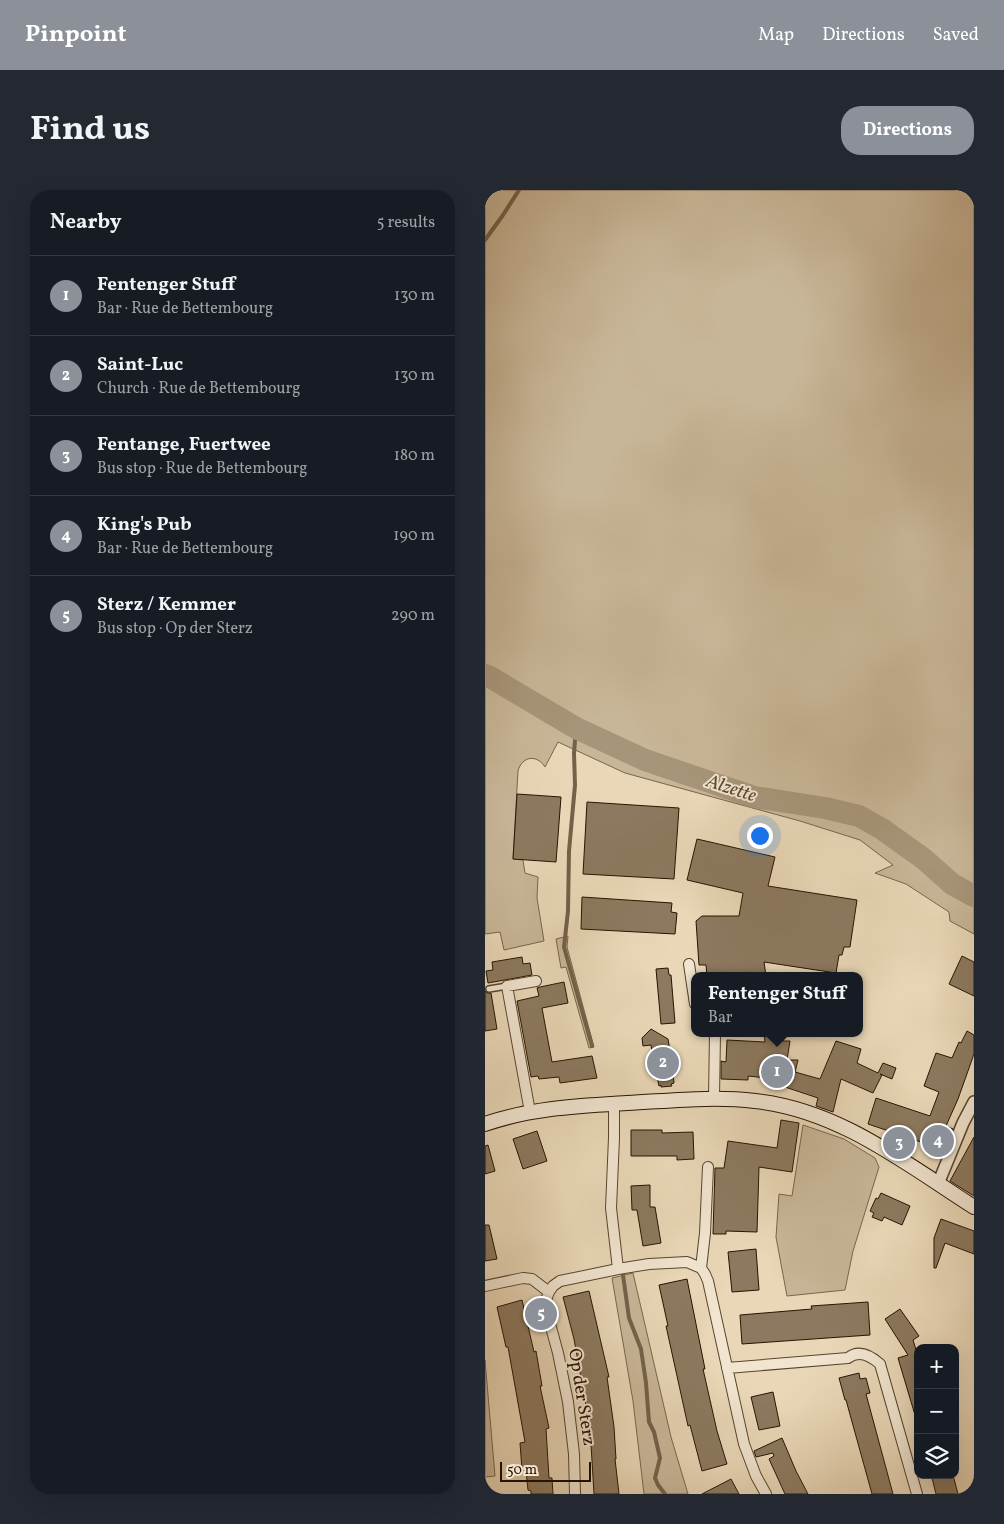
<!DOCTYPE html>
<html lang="en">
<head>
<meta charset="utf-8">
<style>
	body { margin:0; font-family:Vollkorn,serif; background:#242831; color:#f1f3f6 }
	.controls { position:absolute; right:15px; bottom:15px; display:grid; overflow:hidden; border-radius:10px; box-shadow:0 5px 20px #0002 }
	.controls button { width:45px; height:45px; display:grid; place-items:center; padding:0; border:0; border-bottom:1px solid #363941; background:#171b24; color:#f1f3f6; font:25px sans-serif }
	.scale { position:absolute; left:15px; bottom:12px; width:91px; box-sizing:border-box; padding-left:5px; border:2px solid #271400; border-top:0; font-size:14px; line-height:18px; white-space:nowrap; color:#271400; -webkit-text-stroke:4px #f1e5d0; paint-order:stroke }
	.you { position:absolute; left:274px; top:645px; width:18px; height:18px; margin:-12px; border:4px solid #fff; border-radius:50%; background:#1a73e8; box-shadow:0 0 0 8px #1a73e833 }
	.badge { display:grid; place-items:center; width:32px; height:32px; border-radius:50%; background:#8c9099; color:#fff; font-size:16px; font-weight:700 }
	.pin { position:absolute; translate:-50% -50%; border:2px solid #fff; box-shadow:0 1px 5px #0006 }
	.popup { position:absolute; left:206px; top:782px; width:172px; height:65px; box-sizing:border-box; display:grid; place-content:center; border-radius:10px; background:#171b24; filter:drop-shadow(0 1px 4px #0005); font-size:16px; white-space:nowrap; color:#9ea1a6 }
	.popup b { font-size:19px; color:#f1f3f6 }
	.popup::after { content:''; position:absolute; left:50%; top:100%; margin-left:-10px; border:10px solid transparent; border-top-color:#171b24 }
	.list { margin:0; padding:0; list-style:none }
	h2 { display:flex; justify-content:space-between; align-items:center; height:65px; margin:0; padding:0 20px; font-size:21px }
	h2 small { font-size:16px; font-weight:400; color:#9ea1a6 }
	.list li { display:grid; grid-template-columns:32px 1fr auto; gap:15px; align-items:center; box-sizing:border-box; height:80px; padding:0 20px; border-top:1px solid #363941 }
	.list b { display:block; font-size:19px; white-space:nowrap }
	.list p { margin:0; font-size:16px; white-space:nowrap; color:#9ea1a6 }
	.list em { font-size:16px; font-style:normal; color:#9ea1a6 }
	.icon { flex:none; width:28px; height:28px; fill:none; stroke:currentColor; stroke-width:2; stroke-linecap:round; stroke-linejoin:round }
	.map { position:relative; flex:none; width:489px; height:1304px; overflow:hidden; border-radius:20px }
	header { display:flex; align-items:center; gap:30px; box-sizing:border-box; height:70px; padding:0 25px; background:#8c9099; color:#fff }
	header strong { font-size:24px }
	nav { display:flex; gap:28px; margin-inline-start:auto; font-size:18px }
	.intro { display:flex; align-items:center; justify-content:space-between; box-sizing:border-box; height:120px; padding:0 30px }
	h1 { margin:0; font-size:35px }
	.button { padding:12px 22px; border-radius:20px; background:#8c9099; color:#fff; font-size:18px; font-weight:700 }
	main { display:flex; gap:30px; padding:0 30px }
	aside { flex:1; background:#171b24; border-radius:20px; box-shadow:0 5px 20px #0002 }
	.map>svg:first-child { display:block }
</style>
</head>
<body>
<header>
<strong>Pinpoint</strong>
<nav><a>Map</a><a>Directions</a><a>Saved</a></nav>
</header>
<div class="intro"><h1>Find us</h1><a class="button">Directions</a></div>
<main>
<aside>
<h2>Nearby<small>5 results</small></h2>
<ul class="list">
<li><span class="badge">1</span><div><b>Fentenger Stuff</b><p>Bar · Rue de Bettembourg</p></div><em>130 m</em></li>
<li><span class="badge">2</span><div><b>Saint-Luc</b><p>Church · Rue de Bettembourg</p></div><em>130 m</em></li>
<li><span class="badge">3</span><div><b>Fentange, Fuertwee</b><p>Bus stop · Rue de Bettembourg</p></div><em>180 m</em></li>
<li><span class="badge">4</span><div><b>King's Pub</b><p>Bar · Rue de Bettembourg</p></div><em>190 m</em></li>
<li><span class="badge">5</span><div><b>Sterz / Kemmer</b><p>Bus stop · Op der Sterz</p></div><em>290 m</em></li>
</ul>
</aside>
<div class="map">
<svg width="489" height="1304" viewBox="0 0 489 1304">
	<rect width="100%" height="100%" fill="#e9d7b7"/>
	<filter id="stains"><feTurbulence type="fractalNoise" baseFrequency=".004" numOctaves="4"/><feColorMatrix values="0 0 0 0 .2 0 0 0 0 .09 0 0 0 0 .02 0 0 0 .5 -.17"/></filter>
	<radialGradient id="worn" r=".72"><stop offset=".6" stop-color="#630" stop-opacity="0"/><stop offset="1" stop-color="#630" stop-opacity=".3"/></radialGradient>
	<path fill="#c8b698" stroke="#78654c" d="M0 0H489V744L465 731 464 722 421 694 390 683 408 675 375 650 315 631 140 583 73 552 60 577C52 564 37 566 33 581L28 669 38 670 40 683 53 687 52 708 59 751 19 760 15 742 0 744Z
		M83 746 82 757 109 857 104 858 81 777 76 778 71 749Z
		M318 935 359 949 390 968 394 977 368 1061 360 1100 302 1106 291 1047 294 1004 307 1006Z
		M148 1083 186 1247 203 1304H159L148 1211 127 1088Z
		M0 1170 10 1286 0 1287Z"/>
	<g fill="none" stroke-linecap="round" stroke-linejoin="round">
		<path stroke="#746149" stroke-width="4" d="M0 50 18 25 34 0
			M91 538 89 563 90 595 84 661 83 721 79 757 107 856
			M138 1085 144 1128 156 1159 161 1193 164 1232 169 1242 175 1268 170 1288 173 1295 180 1304"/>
		<path stroke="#a79579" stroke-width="22" d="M0 485 5 487 91 538 160 570 269 607 340 618 374 626 397 639 439 669 467 694 489 706"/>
	</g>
	<path fill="#8c795f" stroke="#271400" d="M32 604 76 607 71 672 28 669Z
		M102 612 194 618 189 689 98 684Z
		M212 649 290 667 283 696 372 710 365 757H359L357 765H354L351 783 279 772 281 786H222L221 775H214L211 731 217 726H254L258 703 202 690Z
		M97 707 187 713 186 722 192 723 190 744 96 739Z
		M477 766 489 772V806L464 794Z
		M37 767 38 774 45 773 47 785 3 793 1 781 8 780 7 772Z
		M183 778 184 785H186L190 833 176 834 171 779Z
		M79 792 83 813 57 818 67 872 107 866 112 888 75 893 74 887 54 889 53 886 46 887 32 811 54 806 52 798 55 797Z
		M0 801 2 803H6L12 839 0 841Z
		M166 839 183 849 189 884H188L189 893 186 894 187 896 176 897V895L174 896 172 886 171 887 166 855 158 856 157 848Z
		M482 841 489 845V864L473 909 461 936 468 939 456 967 442 961 445 955 383 934 391 908 445 926 454 902 439 896 451 863 467 868 474 852 476 853Z
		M279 843H298V851H305L302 870H313L310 882 335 889 351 851 376 859 372 873 393 883 398 873 411 878 407 889 395 884 397 885 388 903 356 889 348 922 331 916 333 908 300 897 301 890 263 886V890L236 889V871L241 872 242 850 280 852Z
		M296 930 314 933 307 982 274 977 272 1042 241 1041V1044H228L230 978H239L243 951 292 958Z
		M146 940H177V943L208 942 209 969 192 970V966H146Z
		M52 941 62 971 38 979 28 949Z
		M489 947V1006L465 991Z
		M3 955 10 981 0 984V956Z
		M165 995V1017H170L176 1053 158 1056 152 1020H147L146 996Z
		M396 1003 425 1016 417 1035 399 1027 397 1031 387 1027 389 1023 385 1021 391 1008 393 1009Z
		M456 1029 489 1041V1064L460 1053 451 1078H449V1048Z
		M0 1035H4L12 1069 0 1071Z
		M271 1059 274 1100 247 1102 243 1062Z
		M202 1089 220 1179H218L232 1241 242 1274 217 1281 205 1235 203 1236 181 1136H183L174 1095Z
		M104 1101 124 1187H122L129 1237 131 1269H130L134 1304H109L105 1238 89 1149 78 1107Z
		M37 1110 49 1162 51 1161 57 1196H55L64 1238 61 1239 64 1288H67L68 1304H46V1301L43 1300 41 1280H37L35 1253 40 1252 23 1157H21L12 1117Z
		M383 1112 385 1145 257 1154 255 1125 327 1119 326 1116Z
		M415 1119 434 1146 428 1150 432 1163 433 1162V1224L430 1225 413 1168 423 1165 400 1129Z
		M374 1183 375 1189 381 1188 385 1203 381 1204 408 1304H387L361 1210H360L354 1188Z
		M288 1202 295 1236 274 1240 266 1207Z
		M297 1248 311 1281 323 1304H300L284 1269 289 1266 288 1263 271 1267 269 1261Z
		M456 1285H468L473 1304H451L447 1288Z
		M246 1289 254 1304H217Z"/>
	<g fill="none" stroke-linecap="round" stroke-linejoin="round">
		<defs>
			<path id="service" d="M4 799 22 796"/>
			<path id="minor" d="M204 774 210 814
				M229 908 230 843
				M129 914V948L126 1018 133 1079
				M45 922 22 796 51 791
				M216 1078 220 1043 223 977
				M0 1096 38 1088 47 1089 64 1102
				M242 1178 363 1168C374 1159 386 1166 395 1174L432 1304
				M90 1304 89 1264 83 1212 73 1163 61 1119V1110L64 1102 68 1096 75 1091 133 1079 164 1074 202 1072 216 1078 220 1084 223 1091 259 1254 271 1286 281 1304"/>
			<path id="tertiary" d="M453 994 478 933 489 912"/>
			<path id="secondary" d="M0 934C46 918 93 916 142 913 184 911 228 906 270 911 354 920 420 973 489 1017"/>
		</defs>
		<use href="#service" stroke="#58452e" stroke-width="8"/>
		<use href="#minor" stroke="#58452e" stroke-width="12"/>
		<use href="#tertiary" stroke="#58452e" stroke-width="14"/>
		<use href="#secondary" stroke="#271400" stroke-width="16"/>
		<use href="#service" stroke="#f1e5d0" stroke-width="5"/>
		<use href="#minor" stroke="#f1e5d0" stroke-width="10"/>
		<use href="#tertiary" stroke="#f1e5d0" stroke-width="11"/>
		<use href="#secondary" stroke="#f1e5d0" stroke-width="14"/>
	</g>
	<g text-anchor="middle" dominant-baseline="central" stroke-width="4" stroke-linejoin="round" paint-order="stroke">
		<g font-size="18" fill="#271400" stroke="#f1e5d0">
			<text transform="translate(96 1207) rotate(81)">Op der Sterz</text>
		</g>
		<g font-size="19" font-style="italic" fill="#5a4830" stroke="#f1e5d0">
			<text transform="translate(246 599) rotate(18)">Alzette</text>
		</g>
	</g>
	<rect width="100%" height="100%" filter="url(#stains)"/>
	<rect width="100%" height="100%" fill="url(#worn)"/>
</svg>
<div class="controls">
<button>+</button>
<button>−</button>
<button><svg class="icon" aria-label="layers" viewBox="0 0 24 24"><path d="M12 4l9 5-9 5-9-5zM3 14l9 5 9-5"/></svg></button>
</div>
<div class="scale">50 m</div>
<div class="you"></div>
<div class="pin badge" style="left:292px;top:882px">1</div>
<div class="popup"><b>Fentenger Stuff</b>Bar</div>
<div class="pin badge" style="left:178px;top:873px">2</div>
<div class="pin badge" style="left:414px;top:953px">3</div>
<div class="pin badge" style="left:453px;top:951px">4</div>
<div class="pin badge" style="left:56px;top:1124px">5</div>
</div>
</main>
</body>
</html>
